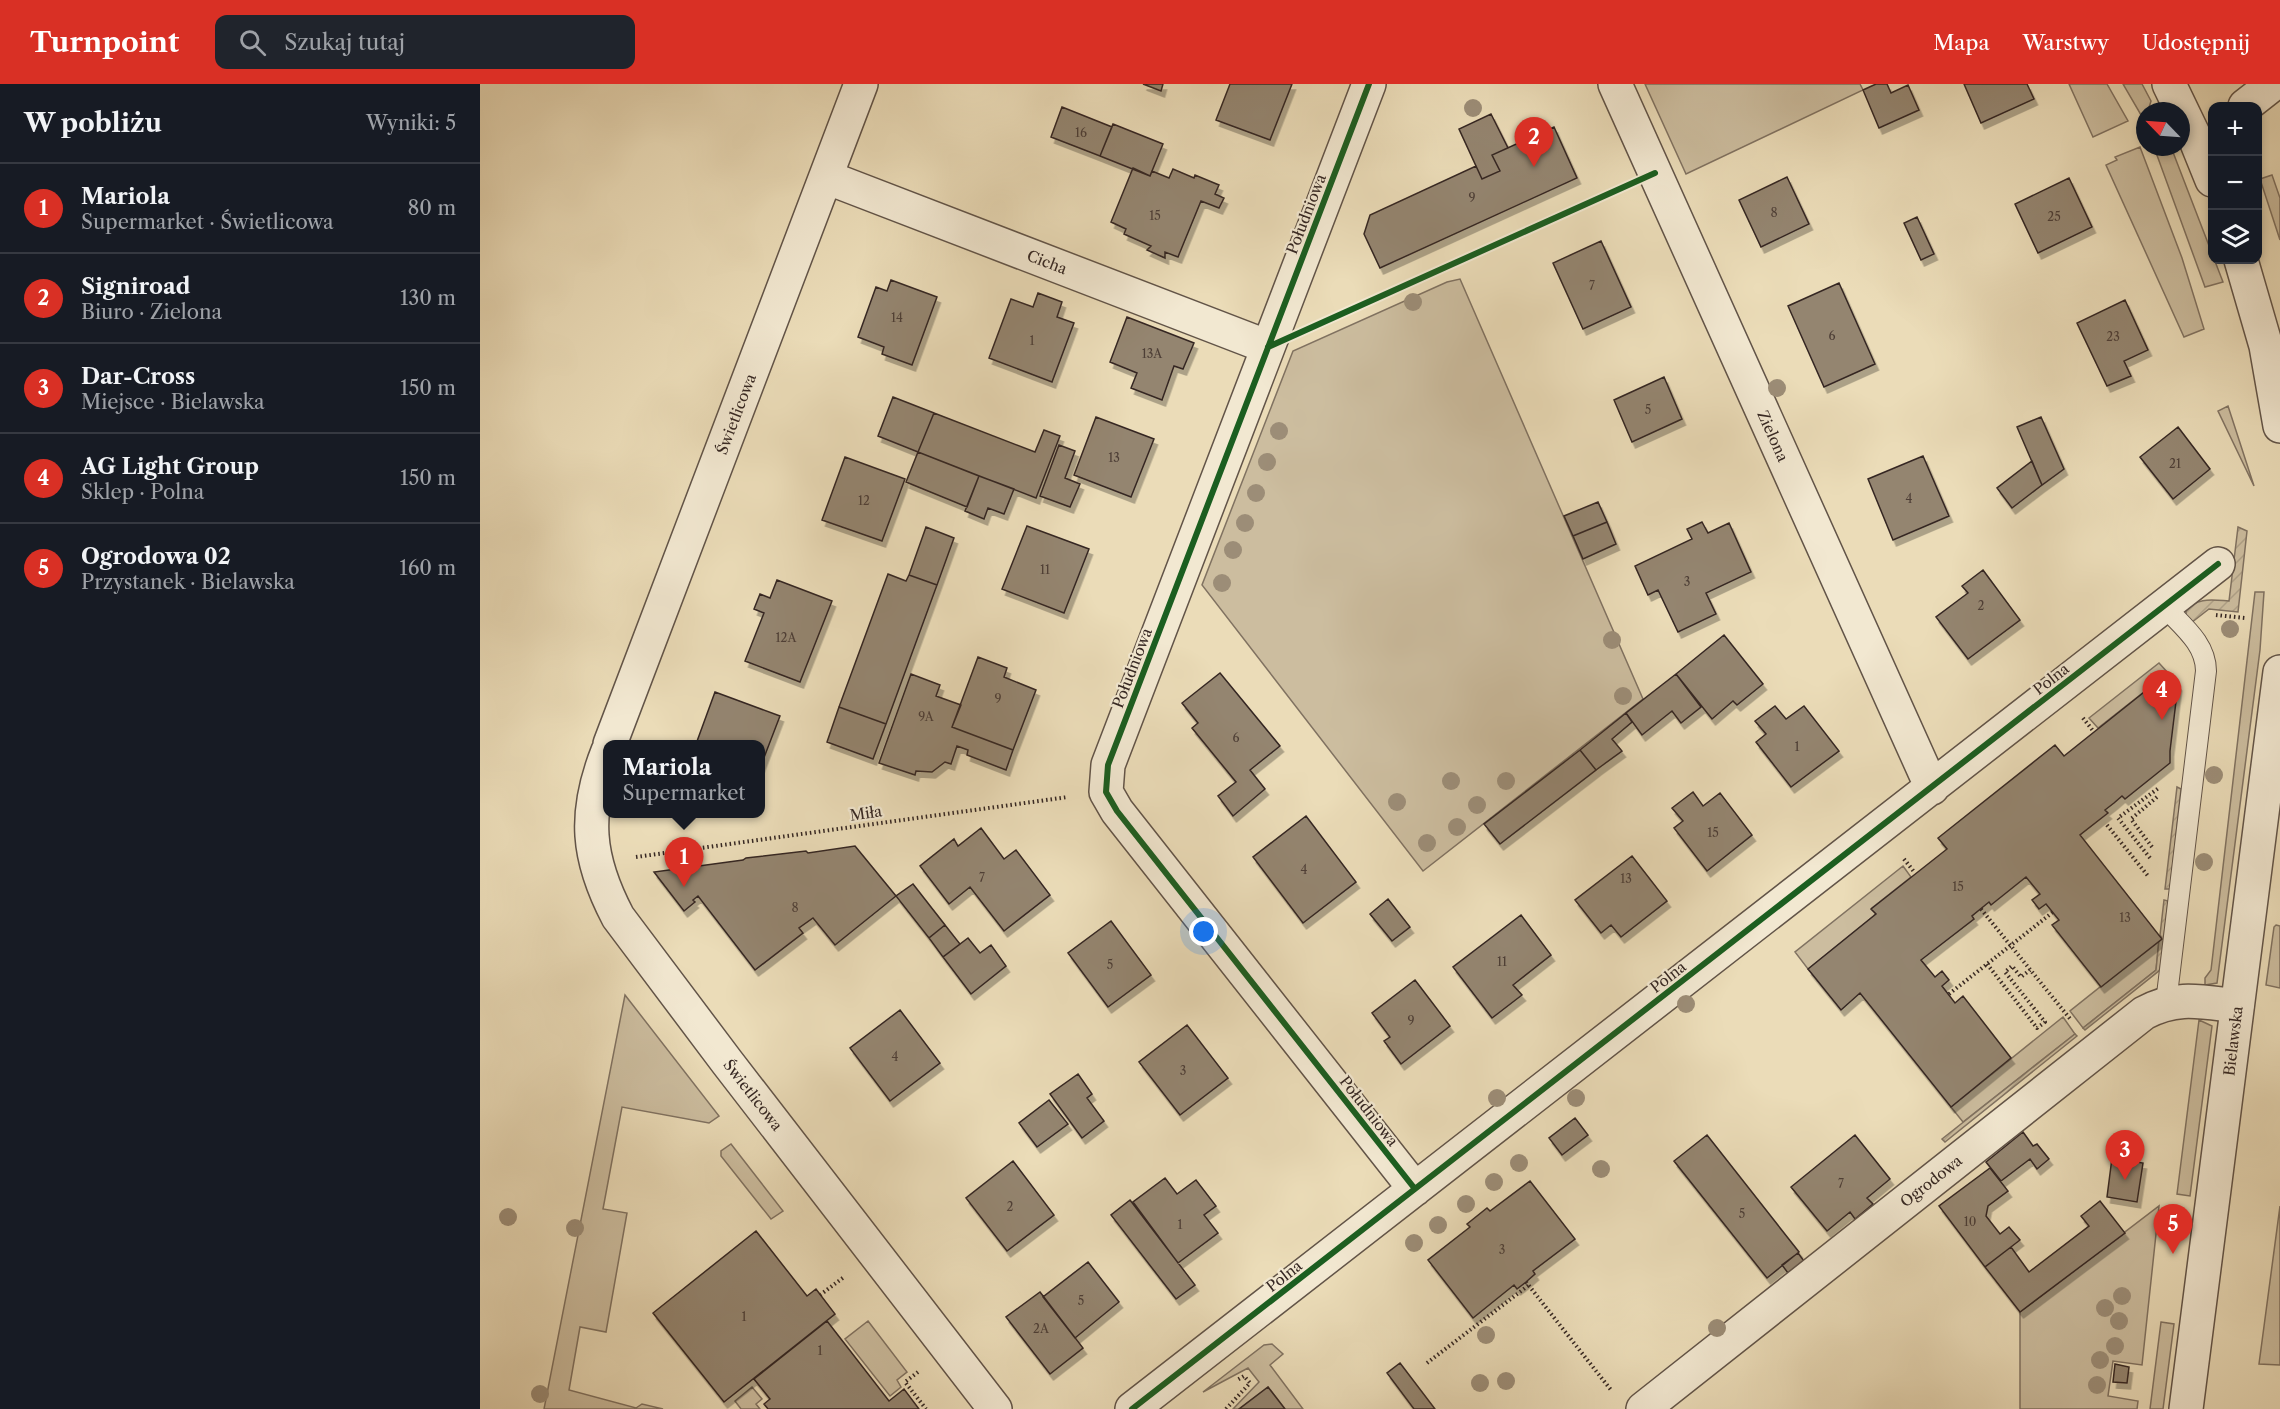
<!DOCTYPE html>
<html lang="pl">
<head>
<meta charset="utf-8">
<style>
	body { margin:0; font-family:"Libre Caslon Text",serif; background:#20242c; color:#f1f3f6 }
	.controls { position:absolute; right:18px; top:18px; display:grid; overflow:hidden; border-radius:12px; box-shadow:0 3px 9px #0003 }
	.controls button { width:54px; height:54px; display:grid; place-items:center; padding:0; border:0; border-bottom:2px solid #363941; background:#171b24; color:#f1f3f6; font:30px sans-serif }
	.compass { position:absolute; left:1656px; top:18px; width:54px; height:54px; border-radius:50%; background:#171b24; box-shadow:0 3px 9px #0003; rotate:295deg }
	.you { position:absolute; left:724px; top:848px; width:21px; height:21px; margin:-15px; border:4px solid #fff; border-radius:50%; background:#1a73e8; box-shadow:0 0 0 9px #1a73e833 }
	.badge { display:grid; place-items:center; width:39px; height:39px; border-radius:50%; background:#d93025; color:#fff; font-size:20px; font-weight:700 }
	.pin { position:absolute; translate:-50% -50px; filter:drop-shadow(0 2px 3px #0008) }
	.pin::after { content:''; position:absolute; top:32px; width:21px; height:18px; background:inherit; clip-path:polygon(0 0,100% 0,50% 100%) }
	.popup { position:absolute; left:123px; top:656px; width:162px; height:78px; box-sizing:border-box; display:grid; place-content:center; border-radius:12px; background:#171b24; filter:drop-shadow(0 2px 4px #0005); font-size:20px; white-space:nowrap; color:#9ea1a6 }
	.popup b { font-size:22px; color:#f1f3f6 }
	.popup::after { content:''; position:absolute; left:50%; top:100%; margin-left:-12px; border:12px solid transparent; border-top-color:#171b24 }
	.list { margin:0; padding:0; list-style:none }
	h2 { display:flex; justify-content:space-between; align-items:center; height:78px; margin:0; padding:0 24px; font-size:26px }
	h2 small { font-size:20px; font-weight:400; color:#9ea1a6 }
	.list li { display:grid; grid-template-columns:39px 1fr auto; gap:18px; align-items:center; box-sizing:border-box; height:90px; padding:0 24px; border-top:2px solid #363941 }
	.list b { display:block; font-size:22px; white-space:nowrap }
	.list p { margin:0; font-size:20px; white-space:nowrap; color:#9ea1a6 }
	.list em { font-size:20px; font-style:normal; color:#9ea1a6 }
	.icon { flex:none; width:33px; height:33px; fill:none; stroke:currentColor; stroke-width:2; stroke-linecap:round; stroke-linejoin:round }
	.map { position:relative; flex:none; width:1800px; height:1325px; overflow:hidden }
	header { display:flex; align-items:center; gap:36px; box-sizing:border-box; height:84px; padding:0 30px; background:#d93025; color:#fff }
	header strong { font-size:28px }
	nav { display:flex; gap:33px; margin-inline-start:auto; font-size:21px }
	.search { width:420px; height:54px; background:#20242c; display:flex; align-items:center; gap:15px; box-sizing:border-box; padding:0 21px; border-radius:12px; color:#9ea1a6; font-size:22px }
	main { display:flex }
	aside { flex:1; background:#171b24 }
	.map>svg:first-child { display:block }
</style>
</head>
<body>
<header>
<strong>Turnpoint</strong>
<div class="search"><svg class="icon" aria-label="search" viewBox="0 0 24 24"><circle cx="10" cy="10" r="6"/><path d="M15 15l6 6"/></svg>Szukaj tutaj</div>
<nav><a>Mapa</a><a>Warstwy</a><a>Udostępnij</a></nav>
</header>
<main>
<aside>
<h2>W pobliżu<small>Wyniki: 5</small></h2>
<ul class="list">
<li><span class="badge">1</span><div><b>Mariola</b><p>Supermarket · Świetlicowa</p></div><em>80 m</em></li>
<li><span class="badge">2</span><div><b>Signiroad</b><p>Biuro · Zielona</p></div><em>130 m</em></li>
<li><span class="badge">3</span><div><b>Dar-Cross</b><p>Miejsce · Bielawska</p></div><em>150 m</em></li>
<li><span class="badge">4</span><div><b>AG Light Group</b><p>Sklep · Polna</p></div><em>150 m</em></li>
<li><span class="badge">5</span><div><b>Ogrodowa 02</b><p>Przystanek · Bielawska</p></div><em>160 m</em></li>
</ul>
</aside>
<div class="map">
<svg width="1800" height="1325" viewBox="0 0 1800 1325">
	<defs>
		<pattern id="garden-furrows" width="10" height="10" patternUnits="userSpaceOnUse" patternTransform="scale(1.5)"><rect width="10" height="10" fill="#ccbd9f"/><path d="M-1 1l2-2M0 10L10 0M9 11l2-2" fill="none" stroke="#b0a289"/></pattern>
		<filter id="shadow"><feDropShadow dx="3.5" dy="6" stdDeviation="0" flood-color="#0004"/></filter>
	</defs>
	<rect width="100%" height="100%" fill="#ebdcb8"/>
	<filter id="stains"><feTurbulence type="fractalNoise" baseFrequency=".00333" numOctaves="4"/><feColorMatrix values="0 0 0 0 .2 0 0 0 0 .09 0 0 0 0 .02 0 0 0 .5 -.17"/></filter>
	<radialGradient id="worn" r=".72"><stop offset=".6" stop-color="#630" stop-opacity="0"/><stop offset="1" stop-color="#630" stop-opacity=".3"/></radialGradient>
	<path fill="#ccbd9f" stroke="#807261" stroke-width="1.5" d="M1165 0H1380L1383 6 1206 90Z
		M1589 0H1627L1648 37 1613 53Z
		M1643 0H1662L1671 17 1668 27 1661 31Z
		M1660 63 1702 174 1724 245 1704 253 1626 81 1637 76 1635 73Z
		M1674 63H1691L1743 198 1725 203Z
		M1792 91 1800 114V156L1780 95Z
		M980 195 1163 615 943 787 722 501 813 267 967 198Z
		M1748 322 1774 402 1738 327Z
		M1775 508H1784L1780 566 1737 899 1725 901V894L1731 886Z
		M1679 579 1688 589 1618 644 1609 634Z
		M1423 782 1431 793 1392 824 1396 830 1328 885 1315 868Z
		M1796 841 1800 842V904L1786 901 1794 843Z
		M1679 856 1676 886 1603 944 1590 927Z
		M145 911 239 1032 229 1039 142 1023 123 1125 147 1129 126 1248 100 1243 89 1306 156 1324 162 1320 183 1325H64Z
		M1583 933 1595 950 1483 1038 1471 1023Z
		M1719 936 1732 942 1710 1112 1697 1110Z
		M251 1060 303 1127 291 1135 241 1072V1067Z
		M1679 1122 1662 1281 1633 1277 1628 1312 1658 1317 1657 1325H1540V1228Z
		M1800 1122V1281L1779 1280Z
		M388 1237 427 1288 417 1296 421 1303 410 1312 365 1255Z
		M1681 1238 1694 1240 1683 1325H1670Z
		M792 1260 803 1270 790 1281 823 1325H805L788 1303 759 1325H753L779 1298 768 1284 723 1308 784 1261Z
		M272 1303 282 1315 276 1320 280 1325H261L255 1317Z"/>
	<path fill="url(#garden-furrows)" stroke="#807261" stroke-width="1.5" d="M1758 443 1767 447 1758 528 1729 525 1711 539 1706 532V527C1717 513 1732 516 1749 517Z
		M1697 703 1701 705 1690 805H1685Z
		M1684 816 1688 817 1680 886 1605 946 1603 944 1676 886 1679 856 1682 854 1680 851Z
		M1595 950 1597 952 1465 1058 1462 1055Z"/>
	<path fill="#948570" stroke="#352723" stroke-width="1.5" filter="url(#shadow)" d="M663 0H683L681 7Z
		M750 0H812L790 56 736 36Z
		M1396 0H1407L1411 9 1428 1 1439 26 1399 44 1383 6Z
		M1484 0H1547L1554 15 1501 39Z
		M582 23 632 43 620 72 571 53Z
		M1011 30 1028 64 1012 71 1020 87 1002 95 979 45Z
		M633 40 683 60 670 92 620 72Z
		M1074 43 1097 94 900 184 884 150 890 131 996 82 1002 95 1020 87 1012 71Z
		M653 84 670 92 672 87 689 94 693 85 714 94 715 91 739 101 735 110 744 114 739 124 721 117 698 173 685 168V174L667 166 671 162 644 150 646 145 631 138Z
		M1307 93 1329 140 1281 163 1259 116Z
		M1589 94 1612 143 1558 169 1535 120Z
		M1437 133 1454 170 1441 176 1424 139Z
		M1121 157 1151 223 1103 245 1073 179Z
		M411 196 457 213 432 281 402 270 404 263 378 253 396 203 407 207Z
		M1359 199 1395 280 1344 303 1308 222Z
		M558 209 582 218 577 233 594 239 572 298 509 274 531 215 553 223Z
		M1645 216 1668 266 1644 277 1651 292 1627 302 1597 239Z
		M647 233 714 259 703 285 694 282 682 316 651 304 657 289 630 278Z
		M1184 293 1202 335 1152 358 1134 316Z
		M413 313 454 329 438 368 398 352Z
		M454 329 555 368 564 346 580 352 556 414 438 368Z
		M616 333 674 355 651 413 594 391Z
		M1561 333 1584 385 1562 401 1537 343Z
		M1698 343 1730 385 1693 415 1660 373Z
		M579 361 595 367 585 394 600 400 590 423 560 412Z
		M438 368 499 392 487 423 426 398Z
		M1443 372 1469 432 1413 456 1388 395Z
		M365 373 425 395 402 457 342 436Z
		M1552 377 1562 401 1532 424 1517 404Z
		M499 392 534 405 524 430 508 424 504 435 485 427Z
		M1118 418 1127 438 1093 452 1084 432Z
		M1127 438 1136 460 1103 475 1093 452Z
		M1222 438 1228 449 1249 439 1271 488 1226 509 1236 530 1198 548 1178 506 1168 511 1155 482 1212 455 1207 445Z
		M547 442 609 465 584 529 522 505Z
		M446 443 474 454 457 501 429 491Z
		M1503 486 1540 536 1488 575 1456 533 1488 509 1482 502Z
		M408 490 426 497 429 491 457 501 406 640 359 623Z
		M297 496 352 517 320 598 265 577 284 529 274 525 280 510 290 514Z
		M1244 551 1283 600 1257 621 1253 617 1232 635 1196 590Z
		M498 573 527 584 524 593 556 606 533 666 472 643Z
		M740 589 800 662 770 686 785 705 753 732 738 712 756 698 712 644 718 639 702 619Z
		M1688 589 1698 601 1690 667V679L1645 715 1642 712 1634 719 1625 726 1628 729 1600 751 1682 855 1621 903 1572 841 1579 836 1566 820 1559 825 1552 816 1560 810 1546 793 1511 821 1509 818 1492 832 1494 835 1441 876 1455 893 1462 887 1469 896 1462 902 1475 919 1483 912 1531 974 1471 1023 1380 909 1361 926 1328 885 1396 830 1391 825 1467 765 1458 754 1575 661 1584 672Z
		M431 590 460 601 456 612 481 621 472 643 533 666 526 686 487 671 488 666 477 662 471 680 465 678 452 688 436 687 435 691 399 679Z
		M1196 590 1221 623 1201 639 1192 627 1162 651 1146 629Z
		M235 608 300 632 280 684V660H216Z
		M1295 622 1306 635 1324 622 1359 667 1311 703 1276 658 1286 650 1275 637Z
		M359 623 406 640 393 675 347 658Z
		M1146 629 1152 638 1132 655 1142 667 1116 686 1100 666Z
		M1100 666 1116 686 1020 760 1004 740Z
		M1213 708 1223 722 1240 709 1272 751 1227 787 1194 744 1203 737 1192 724Z
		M826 732 876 798 823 839 773 773Z
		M501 744 524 775 536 766 570 811 524 847 490 803 469 820 440 782 474 755 478 762Z
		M375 762 416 812 355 861 333 834 319 844 323 849 275 886 218 812 213 816 215 818 204 827 174 788 263 776 266 774 326 767 328 769Z
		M1152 772 1187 817 1141 853 1131 841 1121 849 1095 816Z
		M433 800 465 841 449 854 416 812Z
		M908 815 930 843 912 857 890 830Z
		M1041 831 1071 871 1033 901 1042 911 1012 934 973 883Z
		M631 837 671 891 628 923 588 869Z
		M465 841 480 860 463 873 449 854Z
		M488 854 500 869 511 861 526 882 491 910 463 873Z
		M935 896 970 942 921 980 904 957 910 953 892 929Z
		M420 926 460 979 410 1017 370 964Z
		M707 941 748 994 700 1031 659 978Z
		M598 990 612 1010 607 1014 624 1037 602 1054 570 1010Z
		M569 1016 588 1040 557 1063 539 1039Z
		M1095 1034 1108 1051 1082 1071 1069 1054Z
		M1543 1048 1553 1062 1557 1060 1569 1075 1557 1085 1550 1075 1521 1097 1506 1078Z
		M1227 1051 1319 1168 1287 1194 1194 1077Z
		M1375 1051 1410 1095 1387 1114 1393 1120 1375 1135 1370 1128 1347 1147 1311 1103Z
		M1632 1074 1663 1079 1657 1118 1627 1113Z
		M533 1077 574 1131 527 1167 486 1114Z
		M1510 1084 1528 1107 1508 1122 1506 1132 1520 1150 1529 1143 1540 1156 1505 1183 1459 1122Z
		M685 1094 697 1110 716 1096 736 1122 724 1131 738 1149 698 1179 653 1118Z
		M1050 1097 1095 1155 1053 1187 1055 1190 1046 1198 1037 1205 1034 1201 993 1234 948 1176 990 1143 987 1140 1007 1124 1010 1127Z
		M650 1116 715 1201 696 1215 631 1131Z
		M1620 1117 1645 1149 1540 1228 1505 1183 1531 1163 1549 1188 1609 1142 1601 1132Z
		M276 1147 327 1212 336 1205 355 1230 244 1318 173 1229Z
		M1318 1169 1324 1177 1308 1189 1302 1181Z
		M608 1178 639 1218 595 1254 563 1213Z
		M560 1208 603 1264 570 1290 526 1233Z
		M347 1237 409 1317 424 1305 439 1325H288L284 1320 290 1315 274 1295Z
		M920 1279 955 1325H934L907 1289Z
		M1635 1280 1649 1283 1647 1299 1633 1298Z
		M788 1303 805 1325H759Z"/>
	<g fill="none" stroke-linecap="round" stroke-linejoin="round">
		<defs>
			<path id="service" d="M1684 522C1701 541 1726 559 1726 587L1686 919"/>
			<path id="minor" d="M889 0 628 681 626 708 637 727 935 1105
				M1135 0 1452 704
				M1765 22 1793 0
				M346 93 788 263
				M130 660 381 0
				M128 667C103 730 107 774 138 833L247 978 515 1325
				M652 1325 1738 480
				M1163 1325 1664 929C1697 911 1722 918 1757 922"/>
			<path id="tertiary" d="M1689 0 1715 54 1732 96
				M1761 176 1786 262 1800 342
				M1706 1325 1800 588"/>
		</defs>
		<use href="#service" stroke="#625448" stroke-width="22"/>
		<use href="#minor" stroke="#625448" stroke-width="36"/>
		<use href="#tertiary" stroke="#625448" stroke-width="36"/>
		<path stroke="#352723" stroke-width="4" stroke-dasharray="1.5 3" stroke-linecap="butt" d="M1736 531 1765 534
			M1603 634 1614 648
			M1627 741 1668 792
			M1672 763 1651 735 1677 713
			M156 773 588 713
			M1670 774 1638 734 1680 703
			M1424 775 1435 789
			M1501 825 1591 936
			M1507 880 1557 944 1565 938 1525 888 1532 882 1541 893 1550 886
			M1469 910 1573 828
			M1046 1198 1131 1306
			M340 1211 364 1193
			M947 1279 1049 1201
			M438 1288 425 1298 446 1325
			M746 1325 770 1299 764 1292 757 1296"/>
		<use href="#service" stroke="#f2e8d1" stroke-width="20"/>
		<use href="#minor" stroke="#f2e8d1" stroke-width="33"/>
		<use href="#tertiary" stroke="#f2e8d1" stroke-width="33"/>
		<defs>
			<path id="cycleway" d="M889 0 628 681 626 708 637 727 935 1105
				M788 263 1175 89
				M652 1325 1738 480"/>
		</defs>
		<use href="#cycleway" stroke="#f2e8d1" stroke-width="10"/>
		<use href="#cycleway" stroke="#1b5e20" stroke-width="6"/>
	</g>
	<g fill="#9c8d77">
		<circle cx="993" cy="24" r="9"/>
		<circle cx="933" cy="218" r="9"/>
		<circle cx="1297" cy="304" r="9"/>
		<circle cx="799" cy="347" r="9"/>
		<circle cx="787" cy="378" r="9"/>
		<circle cx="776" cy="409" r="9"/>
		<circle cx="765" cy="439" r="9"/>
		<circle cx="753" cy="466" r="9"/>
		<circle cx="742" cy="499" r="9"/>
		<circle cx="1750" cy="545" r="9"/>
		<circle cx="1132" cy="556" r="9"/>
		<circle cx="1143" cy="612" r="9"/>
		<circle cx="1734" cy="691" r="9"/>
		<circle cx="971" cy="697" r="9"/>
		<circle cx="1026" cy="697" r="9"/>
		<circle cx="917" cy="718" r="9"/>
		<circle cx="997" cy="721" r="9"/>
		<circle cx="977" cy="743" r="9"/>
		<circle cx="947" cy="759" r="9"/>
		<circle cx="1724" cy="778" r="9"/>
		<circle cx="1206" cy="920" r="9"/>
		<circle cx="1017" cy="1014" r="9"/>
		<circle cx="1096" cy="1014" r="9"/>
		<circle cx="1039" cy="1079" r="9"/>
		<circle cx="1121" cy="1085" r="9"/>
		<circle cx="1014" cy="1098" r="9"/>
		<circle cx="986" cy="1120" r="9"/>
		<circle cx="28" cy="1133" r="9"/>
		<circle cx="958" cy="1141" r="9"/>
		<circle cx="95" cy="1144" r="9"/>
		<circle cx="934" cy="1159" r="9"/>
		<circle cx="1642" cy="1212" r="9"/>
		<circle cx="1625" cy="1224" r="9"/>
		<circle cx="1639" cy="1237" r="9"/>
		<circle cx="1237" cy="1244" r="9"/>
		<circle cx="1006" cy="1251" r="9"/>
		<circle cx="1635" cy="1262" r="9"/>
		<circle cx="1620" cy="1276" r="9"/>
		<circle cx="1026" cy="1297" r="9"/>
		<circle cx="1000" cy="1299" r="9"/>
		<circle cx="1617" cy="1301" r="9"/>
		<circle cx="60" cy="1310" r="9"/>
	</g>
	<g text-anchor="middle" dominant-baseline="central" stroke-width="4.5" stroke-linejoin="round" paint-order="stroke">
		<g font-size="12" fill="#4d3e36">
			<text x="601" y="48">16</text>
			<text x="992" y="113">9</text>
			<text x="1294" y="128">8</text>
			<text x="675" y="131">15</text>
			<text x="1574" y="132">25</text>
			<text x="1112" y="201">7</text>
			<text x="417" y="233">14</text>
			<text x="1352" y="251">6</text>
			<text x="1633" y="252">23</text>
			<text x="552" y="256">1</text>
			<text x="672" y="269">13A</text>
			<text x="1168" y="325">5</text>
			<text x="634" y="373">13</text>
			<text x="1695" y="379">21</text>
			<text x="1429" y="414">4</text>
			<text x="384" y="416">12</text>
			<text x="565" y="485">11</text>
			<text x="1207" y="497">3</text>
			<text x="1501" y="521">2</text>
			<text x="306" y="553">12A</text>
			<text x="518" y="614">9</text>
			<text x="446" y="632">9A</text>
			<text x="756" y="653">6</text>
			<text x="1317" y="662">1</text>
			<text x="1233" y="748">15</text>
			<text x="824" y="785">4</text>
			<text x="502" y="793">7</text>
			<text x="1146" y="794">13</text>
			<text x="1478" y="802">15</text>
			<text x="315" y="823">8</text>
			<text x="1645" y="833">13</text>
			<text x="1022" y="877">11</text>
			<text x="630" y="880">5</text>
			<text x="931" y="936">9</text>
			<text x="415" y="972">4</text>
			<text x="703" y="986">3</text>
			<text x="1361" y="1099">7</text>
			<text x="530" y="1122">2</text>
			<text x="1262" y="1129">5</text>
			<text x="1490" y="1137">10</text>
			<text x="700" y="1140">1</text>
			<text x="1022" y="1165">3</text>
			<text x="601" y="1216">5</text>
			<text x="264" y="1232">1</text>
			<text x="561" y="1244">2A</text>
			<text x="340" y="1266">1</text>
		</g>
		<g font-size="15" fill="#352723" stroke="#f2e8d1">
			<text transform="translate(826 130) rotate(-69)">Południowa</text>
			<text transform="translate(567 178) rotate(21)">Cicha</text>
			<text transform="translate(256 330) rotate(-69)">Świetlicowa</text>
			<text transform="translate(1293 352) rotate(66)">Zielona</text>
			<text transform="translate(652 584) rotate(-69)">Południowa</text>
			<text transform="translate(1571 595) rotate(-38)">Polna</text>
			<text transform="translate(386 729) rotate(-8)">Miła</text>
			<text transform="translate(1188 893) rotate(-38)">Polna</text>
			<text transform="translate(1753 957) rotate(-83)">Bielawska</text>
			<text transform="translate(273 1011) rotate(52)">Świetlicowa</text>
			<text transform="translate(889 1027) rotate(52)">Południowa</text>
			<text transform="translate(1451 1097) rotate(-38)">Ogrodowa</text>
			<text transform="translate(804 1192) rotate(-38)">Polna</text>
		</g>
	</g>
	<rect width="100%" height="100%" filter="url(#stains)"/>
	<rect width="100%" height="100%" fill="url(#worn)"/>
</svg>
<div class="controls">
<button>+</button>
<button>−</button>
<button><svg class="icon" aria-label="layers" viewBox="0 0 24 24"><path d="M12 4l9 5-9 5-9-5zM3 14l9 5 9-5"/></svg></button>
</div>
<svg class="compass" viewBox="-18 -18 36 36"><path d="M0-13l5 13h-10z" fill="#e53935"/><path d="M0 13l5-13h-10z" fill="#9ea1a6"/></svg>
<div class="you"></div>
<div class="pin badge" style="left:204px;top:803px">1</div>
<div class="popup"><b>Mariola</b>Supermarket</div>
<div class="pin badge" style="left:1054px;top:83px">2</div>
<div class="pin badge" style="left:1645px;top:1096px">3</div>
<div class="pin badge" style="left:1682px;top:636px">4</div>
<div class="pin badge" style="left:1693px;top:1170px">5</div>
</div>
</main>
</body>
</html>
